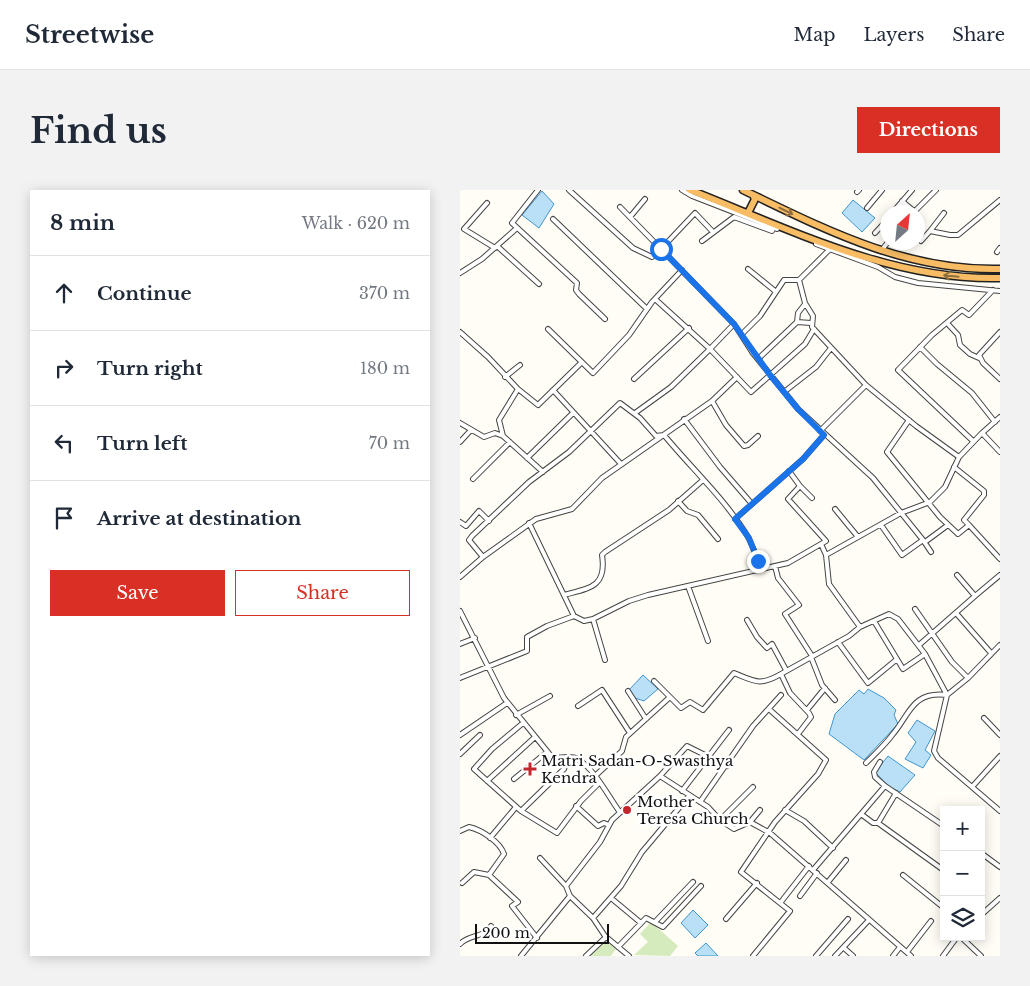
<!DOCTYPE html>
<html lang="en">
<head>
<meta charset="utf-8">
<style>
	body { margin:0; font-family:"Libre Baskerville",serif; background:#f2f2f3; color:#1f2937 }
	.controls { position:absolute; right:15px; bottom:15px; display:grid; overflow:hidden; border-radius:0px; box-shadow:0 2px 12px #0003 }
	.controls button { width:45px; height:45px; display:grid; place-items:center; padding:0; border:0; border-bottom:1px solid #e0e1e3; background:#fff; color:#1f2937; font:25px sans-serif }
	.compass { position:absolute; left:420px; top:15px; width:45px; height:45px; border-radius:50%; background:#fff; box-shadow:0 2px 12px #0003; rotate:27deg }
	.scale { position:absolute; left:15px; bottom:12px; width:134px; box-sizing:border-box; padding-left:5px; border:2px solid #111; border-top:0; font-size:14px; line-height:18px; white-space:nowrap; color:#111; -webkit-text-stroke:4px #fff; paint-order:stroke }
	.stop { position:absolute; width:15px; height:15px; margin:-11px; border:4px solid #1a73e8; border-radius:50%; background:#fff }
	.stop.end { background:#1a73e8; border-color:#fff; box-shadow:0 1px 5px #0008 }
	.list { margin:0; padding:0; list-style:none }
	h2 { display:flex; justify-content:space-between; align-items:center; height:65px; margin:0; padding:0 20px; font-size:21px }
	h2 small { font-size:16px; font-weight:400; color:#747a83 }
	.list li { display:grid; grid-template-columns:32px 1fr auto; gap:15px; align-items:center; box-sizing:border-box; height:75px; padding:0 20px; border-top:1px solid #e0e1e3 }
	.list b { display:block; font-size:19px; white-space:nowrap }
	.list em { font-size:16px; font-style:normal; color:#747a83 }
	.actions { display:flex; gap:10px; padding:15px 20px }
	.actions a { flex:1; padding:11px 0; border:1px solid #d93025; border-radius:0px; text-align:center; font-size:18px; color:#d93025 }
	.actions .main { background:#d93025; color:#fff }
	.icon { flex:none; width:28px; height:28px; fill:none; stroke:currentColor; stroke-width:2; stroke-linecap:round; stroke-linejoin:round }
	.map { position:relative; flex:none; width:540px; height:766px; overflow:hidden; border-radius:0px }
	header { display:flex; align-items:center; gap:30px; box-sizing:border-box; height:70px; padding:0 25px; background:#fff; border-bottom:1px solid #e0e1e3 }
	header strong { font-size:24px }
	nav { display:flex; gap:28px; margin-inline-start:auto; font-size:18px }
	.intro { display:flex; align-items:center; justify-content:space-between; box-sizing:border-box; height:120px; padding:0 30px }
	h1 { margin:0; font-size:35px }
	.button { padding:12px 22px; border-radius:0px; background:#d93025; color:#fff; font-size:18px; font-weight:700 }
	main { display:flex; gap:30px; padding:0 30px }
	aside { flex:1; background:#fff; border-radius:0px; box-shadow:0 2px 12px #0003 }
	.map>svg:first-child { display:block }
</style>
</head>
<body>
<header>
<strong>Streetwise</strong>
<nav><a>Map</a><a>Layers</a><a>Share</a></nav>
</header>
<div class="intro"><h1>Find us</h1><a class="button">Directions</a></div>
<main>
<aside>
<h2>8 min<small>Walk · 620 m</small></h2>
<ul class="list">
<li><svg class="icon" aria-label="ahead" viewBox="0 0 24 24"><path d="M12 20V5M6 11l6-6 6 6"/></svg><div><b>Continue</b></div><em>370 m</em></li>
<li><svg class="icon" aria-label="right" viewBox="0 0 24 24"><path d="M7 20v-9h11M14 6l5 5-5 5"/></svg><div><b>Turn right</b></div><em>180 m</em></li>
<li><svg class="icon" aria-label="left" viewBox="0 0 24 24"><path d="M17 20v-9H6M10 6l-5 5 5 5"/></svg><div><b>Turn left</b></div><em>70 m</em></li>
<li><svg class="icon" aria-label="arrive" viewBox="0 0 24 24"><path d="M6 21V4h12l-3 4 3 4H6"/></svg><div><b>Arrive at destination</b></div></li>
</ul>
<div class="actions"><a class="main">Save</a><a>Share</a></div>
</aside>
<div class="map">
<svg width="540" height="766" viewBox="0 0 540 766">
	<rect width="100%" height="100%" fill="#fffdf5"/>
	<path fill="#d5ebbd" d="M191 732 218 756 210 766 174 765 188 752 180 744Z
		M145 749 156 759 151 766H128Z"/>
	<path fill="#b9e0f7" stroke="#3f96cf" d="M82 1 94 14 79 38 62 25Z
		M393 10 415 28 402 42 382 23Z
		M183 485 198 499 184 511 175 508 169 500Z
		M408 499 424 508 436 520 434 525 438 534 404 570 369 544 375 524 399 500 404 504Z
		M457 530 475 541 465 560 471 565 463 578 445 569 456 552 448 543Z
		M428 566 455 585 440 602 428 596 415 582Z
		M233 720 248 735 235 748 221 733Z
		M246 753 258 766H238L235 763Z"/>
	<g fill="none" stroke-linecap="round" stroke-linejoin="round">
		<defs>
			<path id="minor" d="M78 0 52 33 117 93 116 100 119 104 145 129
				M109 0 173 58 192 67 201 59 274 134 292 162 338 219 413 288 463 350
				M222 0 232 6 317 39
				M397 2 399 0
				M442 11 455 22
				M27 13 4 39 35 58
				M160 17 201 59 235 23 253 42
				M407 18 422 0
				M433 22 452 0
				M454 22 476 0
				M170 27 185 9
				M93 29 187 119
				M470 41 484 23
				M415 43 428 29
				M242 51 274 27 312 41 314 37
				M461 51 470 41 490 45H498L540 10
				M356 54 418 77 435 87 458 93 540 101
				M37 56 79 94
				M421 61 428 52
				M537 62 540 58
				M288 79 315 101
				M0 83 22 69 57 38
				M339 90 345 113 353 126 352 137 406 195 456 236 499 267
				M337 132 338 123 345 114
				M487 133 498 145 500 155 510 164 519 168
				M274 134 250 159 291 202 345 154 354 139
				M88 139 133 183 169 145 192 112 222 80
				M0 142 28 167 58 199 39 230 43 246 83 282
				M540 142 519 165 523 173 540 189
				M282 144 300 126 324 90H339L370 59
				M460 157 477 174 512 203 535 232
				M298 169 337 132 351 133
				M45 187 60 175
				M174 189 229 138
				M58 199 78 215 121 173
				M93 200 161 274
				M324 202 356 177 371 158
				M252 211 266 235 284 256 288 255 298 246
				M175 223 211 197 250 159 195 109
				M224 229 260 277 292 314
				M449 230 427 262 480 327 498 344 509 335 540 369
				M0 233 24 247 35 243 43 246
				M360 241 406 195
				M522 243 540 227
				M513 251 438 180 472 145 502 120 509 125 533 100
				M0 252 11 240
				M67 268 113 223
				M494 277 524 301V305L504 330 509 335
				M329 281 340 296 328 309 366 351 361 354
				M13 289 50 252
				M340 296 352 308
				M218 311 227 321 238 325 258 349
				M375 319 398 347
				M275 329 343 269 364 245
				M0 332 6 336 19 321 29 331
				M69 333 114 426
				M421 335 442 365 463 350 471 362
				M465 352 488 335
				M366 365 441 323 470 312 485 297 499 267 522 243 540 262
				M23 367 76 329 112 319 142 288 252 211 277 187
				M315 376 318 388 339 415 325 424 352 466
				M497 385 515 406 540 385
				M0 387 23 367 9 350 12 346 69 292 109 262 160 213 180 228 196 246 204 245C232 279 266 310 288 347 293 357 297 368 302 379
				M228 396 248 451
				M104 405C130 398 147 397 142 365L145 362 209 320 243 290
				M455 419 492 472 508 488
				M0 421 44 508 91 566C100 570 109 564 118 569 135 580 147 604 159 621
				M496 423 531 463
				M133 429 145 470
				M287 430 297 447 307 458 312 454 326 480
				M414 431 443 479 465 464
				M378 452 408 493 436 470
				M0 454 15 448
				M459 455 515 406
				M351 467 362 495 375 510
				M321 484 389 446 400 437
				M0 488 67 461V447L87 436 114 426 124 431 133 429 169 411 188 405 328 373 361 354 366 365 369 394 400 437 429 424 438 429 465 464 487 505 508 488 540 455
				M194 491 221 518 230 512 243 520 274 483C296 492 300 496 321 484L330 503 349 523 351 527 338 544
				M168 501 186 529
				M118 516 142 500 170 543
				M347 520 365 498
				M56 525 90 506
				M524 528 540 545
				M63 533 32 559 14 579 61 621 97 643 121 611 139 593
				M0 545 47 513
				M0 564 20 545
				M540 566 512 597 540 621
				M420 572 414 582 415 587 425 596
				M406 573C415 564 425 555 433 544 450 524 452 501 487 505L474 561 478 568 512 597
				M200 586 227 556 267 576
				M134 587 162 561 166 547 210 507
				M54 589 87 562
				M27 591 75 547
				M222 601 269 540
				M436 603 418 633 482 679
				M240 612 293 536 321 505
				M116 616 138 636 144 633 149 635
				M325 620 344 631 373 658
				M61 621 104 579 105 576 99 569
				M401 624 413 633H418
				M260 630 293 597
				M290 632 300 620
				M0 641 9 637C22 640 40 652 44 664L29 685 14 682 2 693
				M30 648 56 617
				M521 663 540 677
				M80 668 106 696
				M353 680 425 596 484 636
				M29 685 58 712 52 716 77 748
				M443 685 484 718
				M368 692 386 670
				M110 706 133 728 145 746 169 766
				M340 706 357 683
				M151 708 181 733
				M321 712 349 676
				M521 725 540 708
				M133 728 161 696 182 662 229 606
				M266 729 297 693
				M195 732 233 692
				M501 747 521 766
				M0 754C10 744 24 748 31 736
				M158 757 186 728 203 737 241 696
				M384 758 393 766
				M447 762 471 731
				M61 766 110 706 106 696 140 652 152 630 200 586 248 617 260 630 274 639 290 632 310 643 451 766
				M126 766 146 747
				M293 766 330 721 281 682 315 632 358 584 366 570 310 520
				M356 766 388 729
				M375 766 409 730
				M433 766 440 757
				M483 766 497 747"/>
			<path id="trunk" d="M230 0C329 39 432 91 540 88
				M283 0C366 40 445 81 540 79
				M288 23 295 9 293 5"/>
		</defs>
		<use href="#minor" stroke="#444" stroke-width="6"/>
		<use href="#trunk" stroke="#222" stroke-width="9"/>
		<use href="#minor" stroke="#fff" stroke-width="4"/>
		<use href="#trunk" stroke="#f7bc64" stroke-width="6"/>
	</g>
	<defs><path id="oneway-shaft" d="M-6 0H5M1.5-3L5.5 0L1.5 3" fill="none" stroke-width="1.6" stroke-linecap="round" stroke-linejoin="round" transform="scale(1.25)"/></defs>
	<g stroke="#906f3f">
		<use href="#oneway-shaft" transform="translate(326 21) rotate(26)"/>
		<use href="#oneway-shaft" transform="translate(491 86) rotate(-174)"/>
	</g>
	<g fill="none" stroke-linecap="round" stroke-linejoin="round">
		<path stroke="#1a73e8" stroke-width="6" d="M201 59 274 134 310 185 338 219 364 245 343 269 275 329 289 348 298 371"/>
	</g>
	<g fill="#c4262e" stroke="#fff" stroke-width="2">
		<path d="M67.5 571.5h5v5h5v5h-5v5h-5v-5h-5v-5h5z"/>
		<circle cx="167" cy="620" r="5"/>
	</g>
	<g text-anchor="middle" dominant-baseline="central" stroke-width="5" stroke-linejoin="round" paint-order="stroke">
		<g font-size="15" fill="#111" stroke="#fff" text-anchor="start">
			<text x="81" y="570">Matri Sadan-O-Swasthya<tspan x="81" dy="17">Kendra</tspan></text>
			<text x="177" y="611">Mother<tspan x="177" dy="17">Teresa Church</tspan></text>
		</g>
	</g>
</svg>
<div class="controls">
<button>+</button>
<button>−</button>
<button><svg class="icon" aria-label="layers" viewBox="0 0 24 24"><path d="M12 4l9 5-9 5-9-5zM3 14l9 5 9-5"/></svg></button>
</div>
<svg class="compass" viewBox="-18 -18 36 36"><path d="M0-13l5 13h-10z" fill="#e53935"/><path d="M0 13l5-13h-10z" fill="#747a83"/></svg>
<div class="scale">200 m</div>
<div class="stop" style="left:201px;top:59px"></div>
<div class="stop end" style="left:298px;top:371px"></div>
</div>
</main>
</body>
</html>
